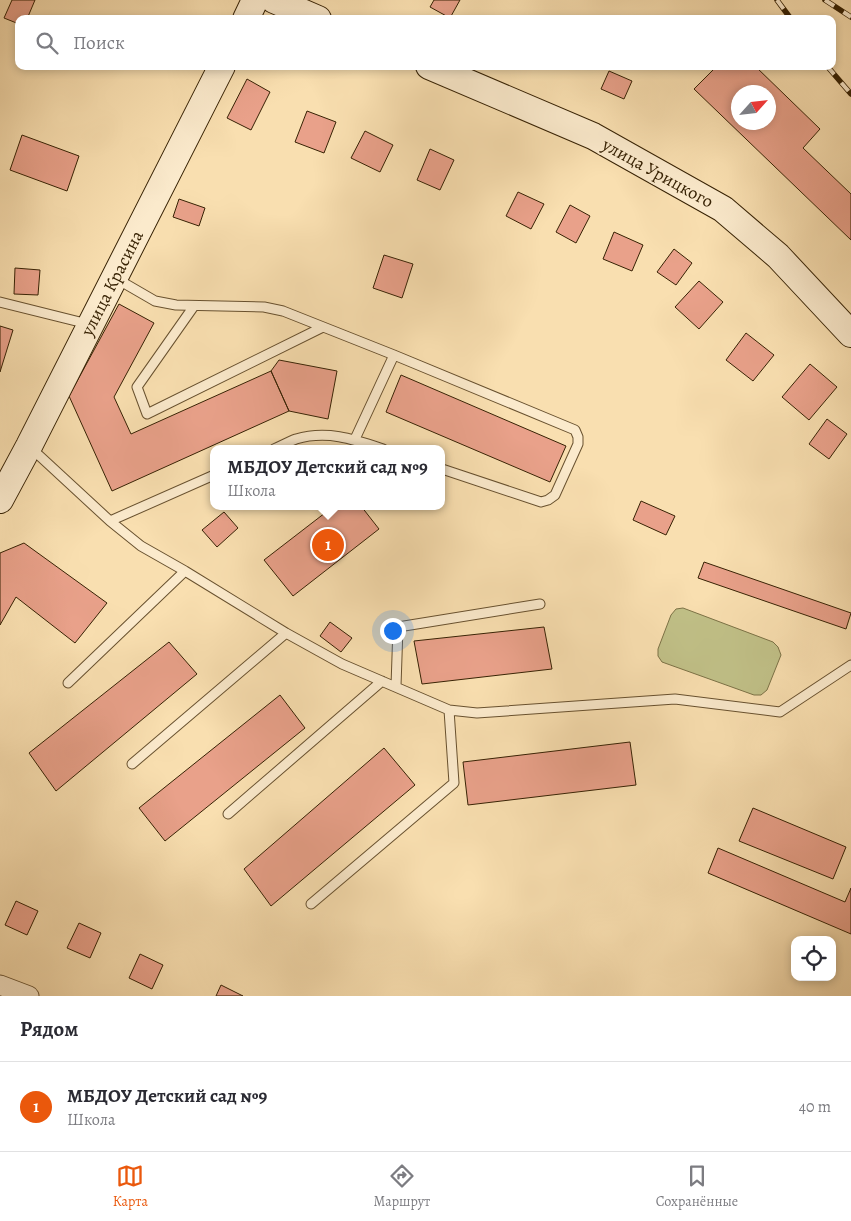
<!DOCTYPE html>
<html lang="ru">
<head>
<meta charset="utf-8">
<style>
	body { margin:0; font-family:Alegreya,serif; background:#f7f7f7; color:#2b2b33 }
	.controls { position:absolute; right:15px; bottom:15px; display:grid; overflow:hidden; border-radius:10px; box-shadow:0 2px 8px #0003 }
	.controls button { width:45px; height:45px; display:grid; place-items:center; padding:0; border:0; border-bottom:1px solid #e1e1e2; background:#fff; color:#2b2b33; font:25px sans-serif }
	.compass { position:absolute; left:731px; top:85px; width:45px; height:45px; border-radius:50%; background:#fff; box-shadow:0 2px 8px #0003; rotate:63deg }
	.you { position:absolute; left:392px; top:630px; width:18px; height:18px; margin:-12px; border:4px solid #fff; border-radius:50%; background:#1a73e8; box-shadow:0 0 0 8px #1a73e833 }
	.badge { display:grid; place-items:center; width:32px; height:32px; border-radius:50%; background:#ea580c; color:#fff; font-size:16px; font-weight:700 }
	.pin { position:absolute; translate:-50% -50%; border:2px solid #fff; box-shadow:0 1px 5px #0006 }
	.popup { position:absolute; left:210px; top:445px; width:235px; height:65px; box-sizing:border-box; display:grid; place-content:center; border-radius:10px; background:#fff; filter:drop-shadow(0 1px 4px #0005); font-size:16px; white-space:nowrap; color:#7c7c81 }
	.popup b { font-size:19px; color:#2b2b33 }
	.popup::after { content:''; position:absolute; left:50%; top:100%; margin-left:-10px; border:10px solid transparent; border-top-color:#fff }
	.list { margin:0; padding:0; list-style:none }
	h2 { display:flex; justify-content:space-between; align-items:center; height:65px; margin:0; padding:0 20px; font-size:21px }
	h2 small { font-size:16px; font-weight:400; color:#7c7c81 }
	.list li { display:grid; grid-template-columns:32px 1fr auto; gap:15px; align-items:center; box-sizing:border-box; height:90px; padding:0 20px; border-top:1px solid #e1e1e2 }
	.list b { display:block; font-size:19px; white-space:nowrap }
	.list p { margin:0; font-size:16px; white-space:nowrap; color:#7c7c81 }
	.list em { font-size:16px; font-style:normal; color:#7c7c81 }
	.icon { flex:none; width:28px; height:28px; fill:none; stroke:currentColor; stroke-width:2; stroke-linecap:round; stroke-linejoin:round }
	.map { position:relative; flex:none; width:851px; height:996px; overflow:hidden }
	.search { position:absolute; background:#fff; box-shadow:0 2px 8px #0003; left:15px; right:15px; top:15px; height:55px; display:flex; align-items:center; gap:12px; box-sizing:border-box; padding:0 18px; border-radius:10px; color:#7c7c81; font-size:19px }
	.sheet { height:155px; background:#fff }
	nav { display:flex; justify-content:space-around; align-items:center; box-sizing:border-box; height:70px; border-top:1px solid #e1e1e2; background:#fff; font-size:14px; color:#7c7c81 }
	nav a { display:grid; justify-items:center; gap:2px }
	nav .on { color:#ea580c }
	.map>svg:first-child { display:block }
</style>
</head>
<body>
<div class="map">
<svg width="851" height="996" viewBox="0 0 851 996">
	<rect width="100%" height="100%" fill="#f9dfb0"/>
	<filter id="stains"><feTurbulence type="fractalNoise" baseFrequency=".004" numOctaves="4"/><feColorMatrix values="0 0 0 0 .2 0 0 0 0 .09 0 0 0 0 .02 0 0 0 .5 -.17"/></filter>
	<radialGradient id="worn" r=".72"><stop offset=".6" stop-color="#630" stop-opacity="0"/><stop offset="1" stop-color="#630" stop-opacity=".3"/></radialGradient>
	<path fill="#c1c188" stroke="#7c7246" d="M683 608 773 642 778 647 781 655 767 690 761 695H754L662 662 658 656V649L671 615 676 609Z"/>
	<path fill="#e9a18a" stroke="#372204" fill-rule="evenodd" d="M12 0H35L27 19H19V24L4 18Z
		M434 0H460L450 18 430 7Z
		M717 66H755L820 129 803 148 851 194V240L694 89ZM738 92H768V122H738Z
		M609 71 632 81 624 99 601 89Z
		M247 79 270 92 251 130 227 118Z
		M307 111 336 122 324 153 295 142Z
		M365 131 393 145 380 172 351 158Z
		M22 135 79 156 67 191 10 170Z
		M430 149 454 160 440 190 417 180Z
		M518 192 544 204 531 229 506 216Z
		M179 199 205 208 199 226 173 217Z
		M570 205 590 216 576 243 556 232Z
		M614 232 643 245 632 271 603 259Z
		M674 249 692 263 676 285 657 272Z
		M384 255 413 264 402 298 373 288Z
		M15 268 40 270 38 295 14 294Z
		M699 281 723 302 699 329 675 307Z
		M119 304 154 323 114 397 131 434 271 371 289 411 112 491 69 396Z
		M0 326 13 330 0 372Z
		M746 333 774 355 753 381 726 360Z
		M279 360 337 371 328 419 289 411 271 371Z
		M810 364 837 387 809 420 782 397Z
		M401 375 566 446 550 482 386 412Z
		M827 419 847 434 829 459 809 444Z
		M641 501 675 516 666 535 633 520Z
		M334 506H361L379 529 293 596 264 560Z
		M224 512 238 528 217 547 202 530Z
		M24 543 107 603 75 643 16 597 0 625V553Z
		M704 562 851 613 846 629 698 578Z
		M330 622 352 638 341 652 320 636Z
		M544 627 552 669 422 684 414 641Z
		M169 642 197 674 56 791 29 753Z
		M280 695 305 728 165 841 139 808Z
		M630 742 636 785 468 805 463 762Z
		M384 748 415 785 271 906 244 869Z
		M753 808 846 847 833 879 739 841Z
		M718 848 845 902 851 888V934L708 873Z
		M16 901 38 911 27 935 5 925Z
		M79 923 101 933 90 958 67 948Z
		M140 954 163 965 152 989 129 978Z
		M221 985 243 996H216Z"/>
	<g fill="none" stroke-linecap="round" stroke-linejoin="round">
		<defs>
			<path id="lane" d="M117 279 155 301 176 305 264 307 283 311 394 355 575 430 578 437V444L555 495 548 500 541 502 442 469
				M0 302 88 324
				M194 306 137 387 147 414 323 327
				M355 439 394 355
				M31 448 110 521 141 546 185 571 286 633 342 664 449 710 477 713 675 699 780 712 851 665
				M274 449C281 446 288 442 296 439 327 430 353 439 383 449
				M110 521 214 475
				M68 683 185 571
				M396 686 398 627 540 604
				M132 764 286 633
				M228 814 382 681
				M311 904 454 783 449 710"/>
			<path id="street" d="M0 985 29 996"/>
			<path id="secondary" d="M274 0 318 19
				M246 19 255 0
				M429 66 593 136 723 209 778 256 851 334
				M0 500 29 446 222 66"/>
		</defs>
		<use href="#lane" stroke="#68512f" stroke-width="11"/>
		<use href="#street" stroke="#68512f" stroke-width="21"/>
		<use href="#secondary" stroke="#372204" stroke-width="28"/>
		<use href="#lane" stroke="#fbeacc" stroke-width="9"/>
		<use href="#street" stroke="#fbeacc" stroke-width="19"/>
		<use href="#secondary" stroke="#fbeacc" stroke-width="26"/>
		<defs>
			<path id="rail" d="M777 0 791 19
				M825 0 851 17
				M827 66 851 94"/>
		</defs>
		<use href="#rail" stroke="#372204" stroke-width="5.5"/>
		<use href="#rail" stroke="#fbeacc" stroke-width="4" stroke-dasharray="11" stroke-linecap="butt"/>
	</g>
	<g text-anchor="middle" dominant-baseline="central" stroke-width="4" stroke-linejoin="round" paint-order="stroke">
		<g font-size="18" fill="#372204" stroke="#fbeacc">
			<text transform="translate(658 173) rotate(29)">улица Урицкого</text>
			<text transform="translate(112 283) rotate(-63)">улица Красина</text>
		</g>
	</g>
	<rect width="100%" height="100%" filter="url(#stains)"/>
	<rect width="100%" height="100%" fill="url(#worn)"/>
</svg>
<div class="controls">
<button><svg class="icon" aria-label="locate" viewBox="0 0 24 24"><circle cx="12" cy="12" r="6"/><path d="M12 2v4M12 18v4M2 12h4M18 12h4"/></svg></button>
</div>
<svg class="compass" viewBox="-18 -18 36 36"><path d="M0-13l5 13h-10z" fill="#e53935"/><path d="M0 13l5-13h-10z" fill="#7c7c81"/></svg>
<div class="you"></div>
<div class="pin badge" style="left:328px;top:545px">1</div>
<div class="popup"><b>МБДОУ Детский сад №9</b>Школа</div>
<div class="search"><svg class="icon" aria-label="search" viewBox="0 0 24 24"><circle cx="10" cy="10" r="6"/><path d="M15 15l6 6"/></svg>Поиск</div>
</div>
<section class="sheet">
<h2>Рядом<small></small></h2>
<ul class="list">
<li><span class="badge">1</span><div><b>МБДОУ Детский сад №9</b><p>Школа</p></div><em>40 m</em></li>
</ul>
</section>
<nav>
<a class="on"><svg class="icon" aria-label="map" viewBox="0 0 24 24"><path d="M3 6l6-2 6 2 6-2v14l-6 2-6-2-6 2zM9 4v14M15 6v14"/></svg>Карта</a>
<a><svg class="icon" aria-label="directions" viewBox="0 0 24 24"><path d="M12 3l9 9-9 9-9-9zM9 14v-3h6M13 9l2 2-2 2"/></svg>Маршрут</a>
<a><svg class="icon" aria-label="saved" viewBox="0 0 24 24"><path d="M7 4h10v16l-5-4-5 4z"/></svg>Сохранённые</a>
</nav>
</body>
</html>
